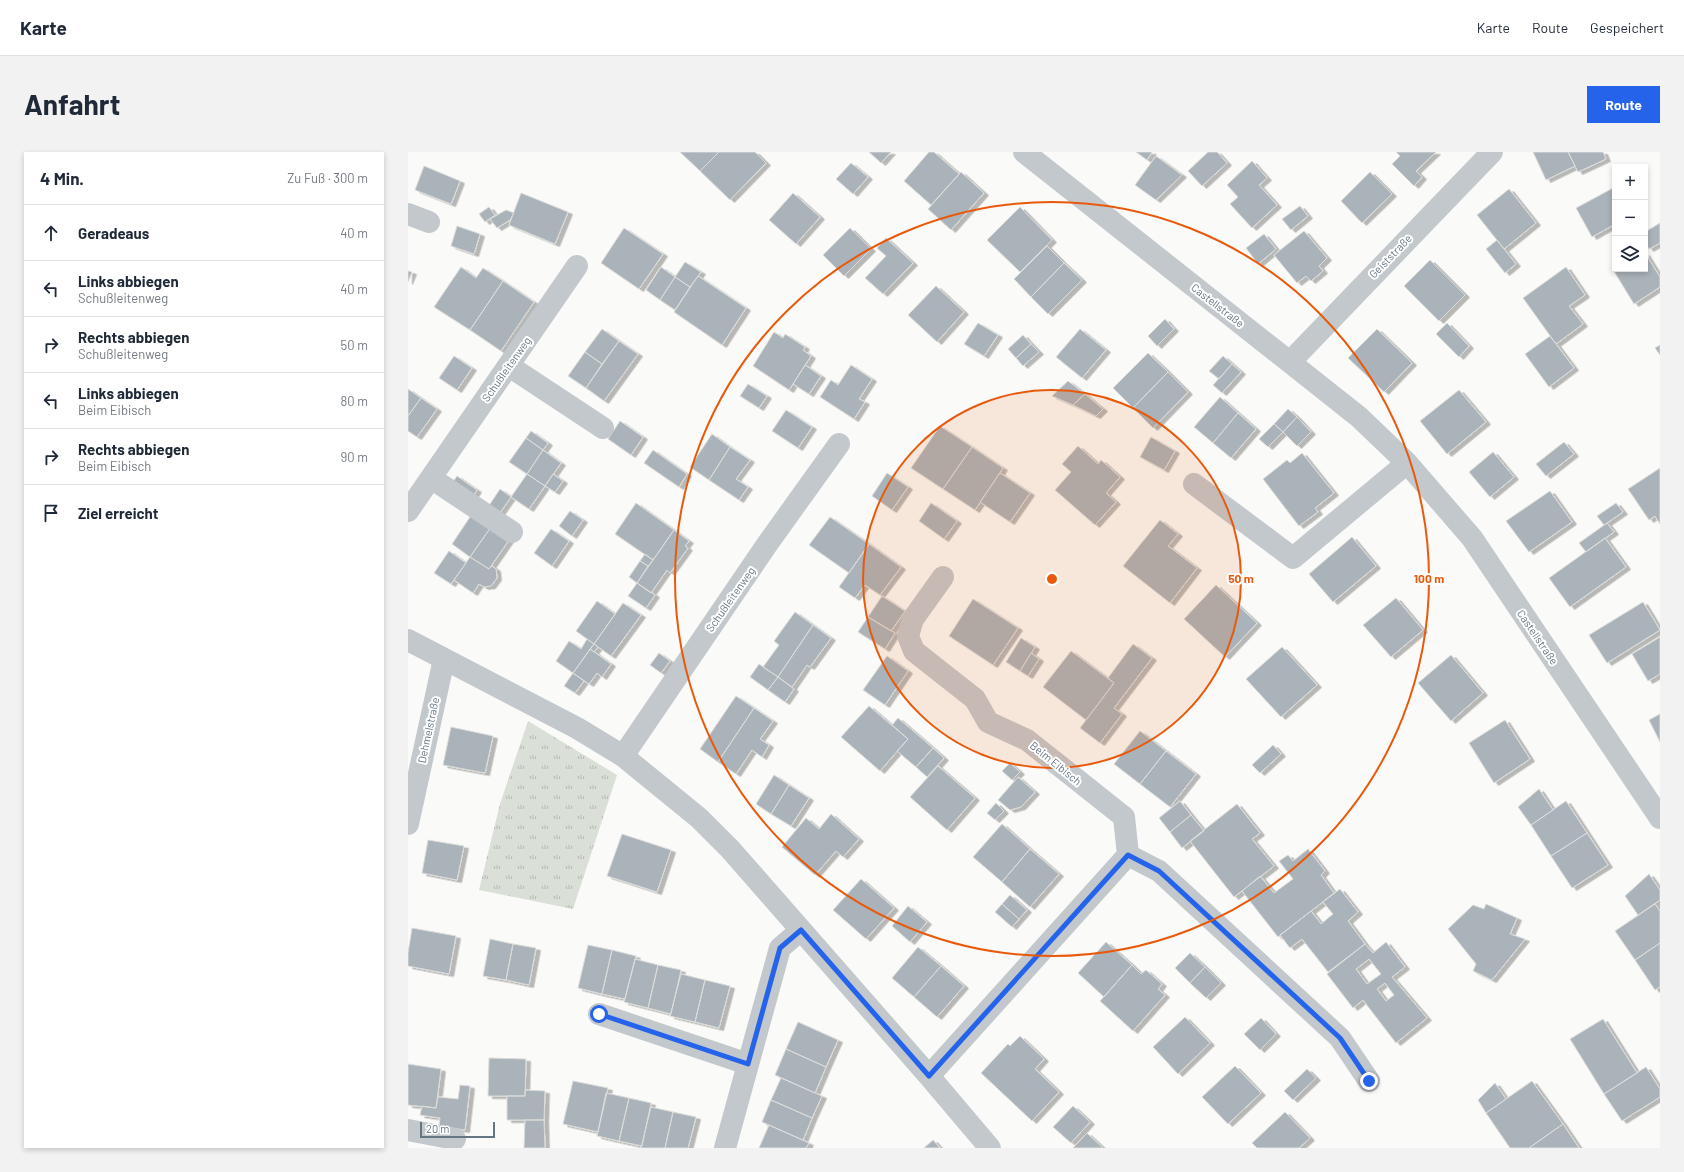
<!DOCTYPE html>
<html lang="de">
<head>
<meta charset="utf-8">
<style>
	body { margin:0; font-family:Barlow,sans-serif; background:#f2f2f3; color:#1f2937 }
	.controls { position:absolute; right:12px; top:12px; display:grid; overflow:hidden; border-radius:0px; box-shadow:0 2px 6px #0003 }
	.controls button { width:36px; height:36px; display:grid; place-items:center; padding:0; border:0; border-bottom:1px solid #e0e1e3; background:#fff; color:#1f2937; font:20px sans-serif }
	.scale { position:absolute; left:12px; bottom:10px; width:75px; box-sizing:border-box; padding-left:4px; border:2px solid #657683; border-top:0; font-size:11px; line-height:14px; white-space:nowrap; color:#657683; -webkit-text-stroke:3px #fff; paint-order:stroke }
	.stop { position:absolute; width:12px; height:12px; margin:-9px; border:3px solid #2563eb; border-radius:50%; background:#fff }
	.stop.end { background:#2563eb; border-color:#fff; box-shadow:0 1px 4px #0008 }
	.list { margin:0; padding:0; list-style:none }
	h2 { display:flex; justify-content:space-between; align-items:center; height:52px; margin:0; padding:0 16px; font-size:17px }
	h2 small { font-size:13px; font-weight:400; color:#747a83 }
	.list li { display:grid; grid-template-columns:26px 1fr auto; gap:12px; align-items:center; box-sizing:border-box; height:56px; padding:0 16px; border-top:1px solid #e0e1e3 }
	.list b { display:block; font-size:15px; white-space:nowrap }
	.list p { margin:0; font-size:13px; white-space:nowrap; color:#747a83 }
	.list em { font-size:13px; font-style:normal; color:#747a83 }
	.icon { flex:none; width:22px; height:22px; fill:none; stroke:currentColor; stroke-width:2; stroke-linecap:round; stroke-linejoin:round }
	.map { position:relative; flex:none; width:1252px; height:996px; overflow:hidden; border-radius:0px }
	header { display:flex; align-items:center; gap:24px; box-sizing:border-box; height:56px; padding:0 20px; background:#fff; border-bottom:1px solid #e0e1e3 }
	header strong { font-size:19px }
	nav { display:flex; gap:22px; margin-inline-start:auto; font-size:14px }
	.intro { display:flex; align-items:center; justify-content:space-between; box-sizing:border-box; height:96px; padding:0 24px }
	h1 { margin:0; font-size:28px }
	.button { padding:10px 18px; border-radius:0px; background:#2563eb; color:#fff; font-size:14px; font-weight:700 }
	main { display:flex; gap:24px; padding:0 24px }
	aside { flex:1; background:#fff; border-radius:0px; box-shadow:0 2px 6px #0003 }
	.map>svg:first-child { display:block }
</style>
</head>
<body>
<header>
<strong>Karte</strong>
<nav><a>Karte</a><a>Route</a><a>Gespeichert</a></nav>
</header>
<div class="intro"><h1>Anfahrt</h1><a class="button">Route</a></div>
<main>
<aside>
<h2>4 Min.<small>Zu Fuß · 300 m</small></h2>
<ul class="list">
<li><svg class="icon" aria-label="ahead" viewBox="0 0 24 24"><path d="M12 20V5M6 11l6-6 6 6"/></svg><div><b>Geradeaus</b></div><em>40 m</em></li>
<li><svg class="icon" aria-label="left" viewBox="0 0 24 24"><path d="M17 20v-9H6M10 6l-5 5 5 5"/></svg><div><b>Links abbiegen</b><p>Schußleitenweg</p></div><em>40 m</em></li>
<li><svg class="icon" aria-label="right" viewBox="0 0 24 24"><path d="M7 20v-9h11M14 6l5 5-5 5"/></svg><div><b>Rechts abbiegen</b><p>Schußleitenweg</p></div><em>50 m</em></li>
<li><svg class="icon" aria-label="left" viewBox="0 0 24 24"><path d="M17 20v-9H6M10 6l-5 5 5 5"/></svg><div><b>Links abbiegen</b><p>Beim Eibisch</p></div><em>80 m</em></li>
<li><svg class="icon" aria-label="right" viewBox="0 0 24 24"><path d="M7 20v-9h11M14 6l5 5-5 5"/></svg><div><b>Rechts abbiegen</b><p>Beim Eibisch</p></div><em>90 m</em></li>
<li><svg class="icon" aria-label="arrive" viewBox="0 0 24 24"><path d="M6 21V4h12l-3 4 3 4H6"/></svg><div><b>Ziel erreicht</b></div></li>
</ul>
</aside>
<div class="map">
<svg width="1252" height="996" viewBox="0 0 1252 996">
	<defs>
		<pattern id="grass-tufts" width="24" height="20" patternUnits="userSpaceOnUse"><rect width="24" height="20" fill="#dadfd7"/><path d="M3 7l-1-3M5 7V3M7 7l1-3M15 17l-1-3M17 17v-4M19 17l1-3" fill="none" stroke="#b4b9b4"/></pattern>
		<filter id="shadow"><feDropShadow dx="4.5" dy="2.5" stdDeviation="0" flood-color="#0004"/></filter>
	</defs>
	<rect width="100%" height="100%" fill="#fafaf8"/>
	<path fill="url(#grass-tufts)" d="M120 569 209 623 165 757 71 738 92 652Z"/>
	<path fill="#aab3b9" stroke="#dcdcda" fill-rule="evenodd" filter="url(#shadow)" d="M272 0H311L292 19Z
		M311 0H347L358 11 322 48 292 19Z
		M461 0H483L473 11Z
		M521 0H526L551 22 523 53 496 29Z
		M728 0H744L739 8Z
		M800 0H809L819 11 794 34 780 19Z
		M988 0H1028L1008 19 1014 25 1006 34 984 12 992 4Z
		M1125 0H1160L1167 14 1138 28Z
		M1160 0H1195L1198 7 1170 20Z
		M748 4 774 23 748 48 727 33Z
		M844 9 859 26 851 33 869 53 844 76 822 52 830 45 819 33Z
		M443 11 460 25 445 42 428 27Z
		M16 14 52 29 43 52 7 38Z
		M553 20 576 41 543 78 520 57Z
		M962 20 984 42 954 71 933 49Z
		M1207 35V72L1184 85 1168 56Z
		M1101 37 1128 71 1096 97 1069 63Z
		M113 41 160 60 147 92 101 73Z
		M385 41 412 65 388 92 361 68Z
		M892 54 900 64 883 78 874 67Z
		M81 55 87 63 77 70 71 62Z
		M612 55 644 88 612 120 579 88Z
		M98 58 106 61 102 68 89 76 82 67Z
		M1252 71V91L1241 97 1237 90V80Z
		M49 74 72 82 66 102 43 94Z
		M216 76 255 102 231 137 193 111Z
		M442 76 463 97 436 124 415 103Z
		M896 79 919 106 911 114 915 119 903 129 898 124 889 131 866 103Z
		M856 82 868 97 850 112 838 96Z
		M478 86 505 111 475 142 457 126 478 104 469 96Z
		M1089 88 1108 112 1097 121 1078 97Z
		M639 94 656 111 623 145 606 127Z
		M1237 101 1252 125V135L1226 152 1204 116 1207 114V117H1237Z
		M1022 108 1057 143 1031 169 996 134Z
		M277 110 293 120 282 135 267 125Z
		M656 111 674 128 640 162 623 145Z
		M53 115 68 126 75 116 95 129 62 178 26 155Z
		M253 115 267 125 252 148 238 138Z
		M1158 115 1177 143 1161 154 1175 172 1148 192 1115 146Z
		M0 119 4 120 0 130Z
		M290 124 338 156 314 193 266 160Z
		M267 125 282 135 267 158 252 148Z
		M95 129 126 150 93 199 62 178Z
		M528 134 556 160 529 190 500 163Z
		M757 167 766 177 749 194 740 184Z
		M570 171 590 183 576 204 556 192Z
		M1039 171 1061 194 1051 205 1028 182Z
		M194 177 211 189 194 212 177 200Z
		M672 177 698 198 674 226 648 205Z
		M969 177 1004 211 976 240 940 206Z
		M366 180 375 186 377 182 397 195 395 198 403 204 381 238 345 214Z
		M615 183 623 192 608 206 600 197Z
		M1142 184 1166 216 1141 235 1117 202Z
		M211 189 230 202 196 249 178 236Z
		M623 192 631 200 615 214 608 206Z
		M1252 193V203L1247 196Z
		M177 200 194 212 178 236 160 224Z
		M740 201 760 220 725 256 705 236Z
		M46 204 64 216 49 238 31 226Z
		M815 204 824 212 811 227 801 219Z
		M824 212 833 220 814 241 805 233Z
		M397 213 413 224 401 242 385 232Z
		M443 213 464 227 451 247 457 250 446 267 412 245 423 228 430 233Z
		M760 220 780 240 745 276 725 256Z
		M660 229 677 242 665 253 644 244Z
		M340 232 359 244 351 256 332 244Z
		M0 237 13 246 0 264Z
		M1051 238 1078 270 1039 302 1012 269Z
		M677 242 695 257 688 264 665 253Z
		M812 245 830 261 805 291 786 275Z
		M13 246 29 257 9 285 0 279V264Z
		M880 257 889 265 875 280 866 272Z
		M378 258 404 275 390 296 364 279Z
		M830 261 848 277 823 306 805 291Z
		M889 265 903 280 889 294 875 280Z
		M212 269 235 285 223 303 200 287Z
		M866 272 875 280 860 295 851 287Z
		M532 274 564 295 535 337 503 316Z
		M123 279 140 291 135 298 118 286Z
		M304 282 322 295 301 328 282 315Z
		M743 285 767 299 756 318 732 305Z
		M118 286 135 298 119 322 101 310Z
		M1156 290 1166 302 1138 324 1128 312Z
		M670 294 690 312 693 308 712 325 698 341 708 350 687 373 647 338 663 320 654 312Z
		M322 295 342 308 328 327 340 335 331 348 301 328Z
		M564 295 595 316 567 358 535 337Z
		M135 298 153 311 137 334 119 322Z
		M245 298 279 322 271 335 236 311Z
		M1085 300 1106 325 1082 345 1061 320Z
		M894 301 926 341 907 356 910 360 891 374 855 327 879 308 882 311Z
		M1252 316V372L1247 364 1241 368 1220 337Z
		M479 321 500 335 484 358 464 344Z
		M592 321 622 341 602 370 572 350Z
		M119 322 137 334 121 357 103 345Z
		M145 322 155 329 147 340 137 334Z
		M49 324 69 338 63 347 43 333Z
		M92 337 103 345 89 365 78 358Z
		M1142 339 1164 370 1121 400 1098 369Z
		M228 351 266 378 245 408 207 382Z
		M523 351 549 369 536 387 511 369Z
		M1208 351 1215 360 1196 373 1189 364Z
		M162 359 175 368 164 384 151 374Z
		M64 362 83 375 62 405 44 392Z
		M422 365 461 392 441 421 401 393Z
		M752 368 770 382 760 394 789 416 762 451 715 414Z
		M1199 371 1206 380 1178 400 1171 391Z
		M83 375 101 388 81 417 62 405Z
		M143 377 161 389 144 414 126 401Z
		M266 378 281 389 277 394 280 396 262 421 259 418 243 441 229 431Z
		M944 385 968 414 925 450 901 422Z
		M1197 386 1218 415 1162 455 1141 426Z
		M461 392 493 415 472 443 457 433 447 446 431 435Z
		M41 399 58 411 43 432 26 421Z
		M237 402 245 408 240 414 232 409Z
		M62 405 81 417 84 414 88 417 89 426 83 434 76 435 71 432 65 441 46 428Z
		M232 409 240 414 229 431 221 425Z
		M229 431 247 443 238 456 220 444Z
		M808 433 849 471 817 505 776 467Z
		M474 444 497 459 483 479 460 465Z
		M988 446 1015 478 983 505 955 473Z
		M565 447 610 476 585 513 541 484Z
		M189 449 207 462 186 492 168 479Z
		M1235 450 1252 478 1199 511 1181 483Z
		M215 451 233 463 203 504 186 492Z
		M387 460 405 473 370 525 355 515 371 493 366 489Z
		M460 465 487 481 477 497 450 480Z
		M405 473 423 486 402 515 399 513 384 535 370 525Z
		M1252 485V522L1240 529 1224 502Z
		M613 486 627 495 612 519 598 510Z
		M179 487 186 492 165 521 148 509 161 489 173 497Z
		M186 492 190 495 186 500 182 497Z
		M725 492 744 506 706 556 714 562 692 591 672 576 706 531 700 526Z
		M874 495 909 533 873 565 838 527Z
		M182 497 203 512 194 525 189 521 181 532 165 521Z
		M663 499 706 531 678 568 635 535Z
		M251 501 262 509 253 521 242 513Z
		M623 501 631 507 620 524 612 519Z
		M1043 503 1075 541 1043 569 1010 531Z
		M479 504 500 519 477 553 455 538Z
		M351 512 370 525 360 538 342 525Z
		M165 521 176 529 167 541 156 534Z
		M370 525 386 537 377 550 360 538Z
		M328 544 346 556 310 610 292 597Z
		M461 554 500 587 472 619 433 585Z
		M346 556 365 569 352 587 361 593 354 605 344 598 328 622 310 610Z
		M1252 562V590L1241 568Z
		M490 566 525 596 508 615 489 599 500 587 484 573Z
		M1097 568 1122 607 1086 631 1061 591Z
		M43 575 85 584 77 621 35 613Z
		M732 579 758 599 732 632 706 612Z
		M865 593 873 602 852 621 844 613Z
		M525 596 536 606 519 625 508 615Z
		M758 599 788 622 762 655 732 632Z
		M602 611 612 620 604 628 594 619Z
		M530 614 567 646 539 678 502 645Z
		M366 623 381 633 363 662 348 652Z
		M610 625 627 640 613 655 602 658 590 648Z
		M381 633 401 646 383 674 363 662Z
		M1131 637 1145 658 1123 673 1110 655Z
		M772 649 783 663 762 680 751 666Z
		M1158 649 1179 681 1143 704 1123 673Z
		M588 651 596 659 587 668 579 661Z
		M829 652 852 681 844 687 866 714 826 745 782 689Z
		M423 662 451 687 435 705 428 699 407 723 374 695 398 666 411 677Z
		M783 663 796 679 774 696 762 680Z
		M594 672 622 697 594 730 565 705Z
		M1179 681 1200 713 1164 736 1143 704Z
		M214 682 263 698 249 740 199 724Z
		M20 688 56 694 49 728 14 721Z
		M622 697 651 722 622 755 594 730Z
		M900 697 917 719 913 723 926 741 870 785 834 739 852 724 866 741 885 727 871 709 880 703 885 709Z
		M1241 722 1252 738V748L1230 763 1217 744Z
		M453 727 486 756 458 787 425 758Z
		M932 737 950 760 940 769 957 792 920 820 894 787 882 796 872 783 903 759 913 772 925 762 915 750Z
		M602 743 619 758 611 767 594 752Z
		M594 752 611 767 604 775 587 760Z
		M1078 752 1109 766 1102 782 1117 787 1084 828 1065 819 1068 812 1040 777 1065 753 1076 757Z
		M1247 752 1252 759V791L1227 808 1207 779Z
		M500 754 519 770 502 790 484 774Z
		M4 776 48 784 41 822 0 814V801Z
		M82 787 105 792 98 828 75 824Z
		M698 790 724 813 696 845 670 821Z
		M978 790 997 815 984 825 1019 866 988 891 955 848 945 856 919 822 957 792 965 801ZM961 807 973 822 959 832 948 817ZM977 831 986 843 978 849 969 837Z
		M1252 791V835L1247 838 1227 808Z
		M105 792 128 796 121 833 98 828Z
		M180 793 204 798 194 842 170 836Z
		M510 795 533 814 506 845 484 826Z
		M204 798 228 804 217 847 194 842Z
		M782 801 797 815 782 831 767 816Z
		M227 807 250 813 240 856 216 850Z
		M250 813 273 818 263 862 240 856Z
		M724 813 733 822 738 818 754 832 750 837 757 843 725 879 692 849Z
		M533 814 556 834 529 865 506 845Z
		M797 815 813 831 798 846 782 831Z
		M273 822 297 828 287 870 262 864Z
		M297 828 322 834 311 876 287 870Z
		M777 865 802 891 770 922 745 895Z
		M853 866 868 882 852 898 836 882Z
		M1195 867 1229 921 1196 942 1162 887Z
		M390 870 430 888 418 915 378 897Z
		M612 884 636 907 627 917 651 940 624 969 573 921 600 892 602 894Z
		M378 897 418 915 407 941 367 923Z
		M81 906 118 907 117 944H80Z
		M0 912 33 917 28 956 0 953Z
		M827 914 853 941 820 972 794 945Z
		M1238 915 1252 937V945L1214 969 1196 942Z
		M899 917 908 926 885 948 876 939Z
		M373 926 414 944 404 966 363 948Z
		M165 929 200 936 190 980 155 972Z
		M1124 929 1155 972 1121 996H1102L1078 961Z
		M1087 931 1098 947 1078 961 1070 948Z
		M52 933 62 934 57 978 31 974 32 966 12 963 14 954 28 956 30 945 50 947Z
		M117 938 137 939 136 968H99V944H117Z
		M198 941 221 946 211 989 189 984Z
		M221 946 243 951 234 994 211 989Z
		M363 948 404 966 395 988 354 970Z
		M665 954 682 970 663 991 645 975Z
		M243 955 265 960 257 996H233Z
		M265 960 288 965 280 996H257Z
		M877 960 902 986 891 996H849L844 991Z
		M117 968H136L137 996H116Z
		M1155 972 1171 996H1121Z
		M361 973 401 991 398 996H351Z
		M679 981 695 996H665Z
		M525 988 532 996H516Z"/>
	<g fill="none" stroke-linecap="round" stroke-linejoin="round">
		<path stroke="#c3c8cc" stroke-width="22" d="M616 0 951 265 999 311 1064 386 1252 666
			M0 62 21 70
			M882 210 1084 0
			M101 214 195 276
			M23 326 104 380
			M786 332 885 406 999 311
			M0 359 169 114
			M535 425 505 467 500 484 506 499 567 547 580 570 619 588 716 665 720 703 751 719 932 886 961 929
			M0 488 169 576 215 604 291 666 322 697 521 924 582 996
			M215 604 360 391 431 292
			M0 672 36 507
			M191 862 340 912
			M521 924 720 703
			M0 978 47 987
			M317 996 372 796 393 778"/>
	</g>
	<g fill="none" stroke-linecap="round" stroke-linejoin="round">
		<path stroke="#2563eb" stroke-width="5" d="M191 862 340 912 372 796 393 778 521 924 720 703 751 719 932 886 961 929"/>
	</g>
	<circle cx="644" cy="427" r="189" fill="#e8590c" fill-opacity=".12"/>
	<g fill="none" stroke="#e8590c" stroke-width="2">
		<circle cx="644" cy="427" r="189"/>
		<circle cx="644" cy="427" r="377"/>
	</g>
	<g text-anchor="middle" dominant-baseline="central" stroke-width="4" stroke-linejoin="round" paint-order="stroke">
		<g font-size="11" fill="#657683" stroke="#fff">
			<text transform="translate(982 104) rotate(-46)">Geiststraße</text>
			<text transform="translate(810 153) rotate(38)">Castellstraße</text>
			<text transform="translate(98 217) rotate(-55)">Schußleitenweg</text>
			<text transform="translate(322 447) rotate(-55)">Schußleitenweg</text>
			<text transform="translate(1130 485) rotate(56)">Castellstraße</text>
			<text transform="translate(20 578) rotate(-78)">Dehmelstraße</text>
			<text transform="translate(648 611) rotate(39)">Beim Eibisch</text>
		</g>
	</g>
	<circle cx="644" cy="427" r="6" fill="#e8590c" stroke="#fff" stroke-width="2"/>
	<g font-size="12" text-anchor="middle" font-weight="bold" fill="#e8590c" stroke="#fff" stroke-width="4" stroke-linejoin="round" paint-order="stroke">
		<text x="833" y="431">50 m</text>
		<text x="1021" y="431">100 m</text>
	</g>
</svg>
<div class="controls">
<button>+</button>
<button>−</button>
<button><svg class="icon" aria-label="layers" viewBox="0 0 24 24"><path d="M12 4l9 5-9 5-9-5zM3 14l9 5 9-5"/></svg></button>
</div>
<div class="scale">20 m</div>
<div class="stop" style="left:191px;top:862px"></div>
<div class="stop end" style="left:961px;top:929px"></div>
</div>
</main>
</body>
</html>
